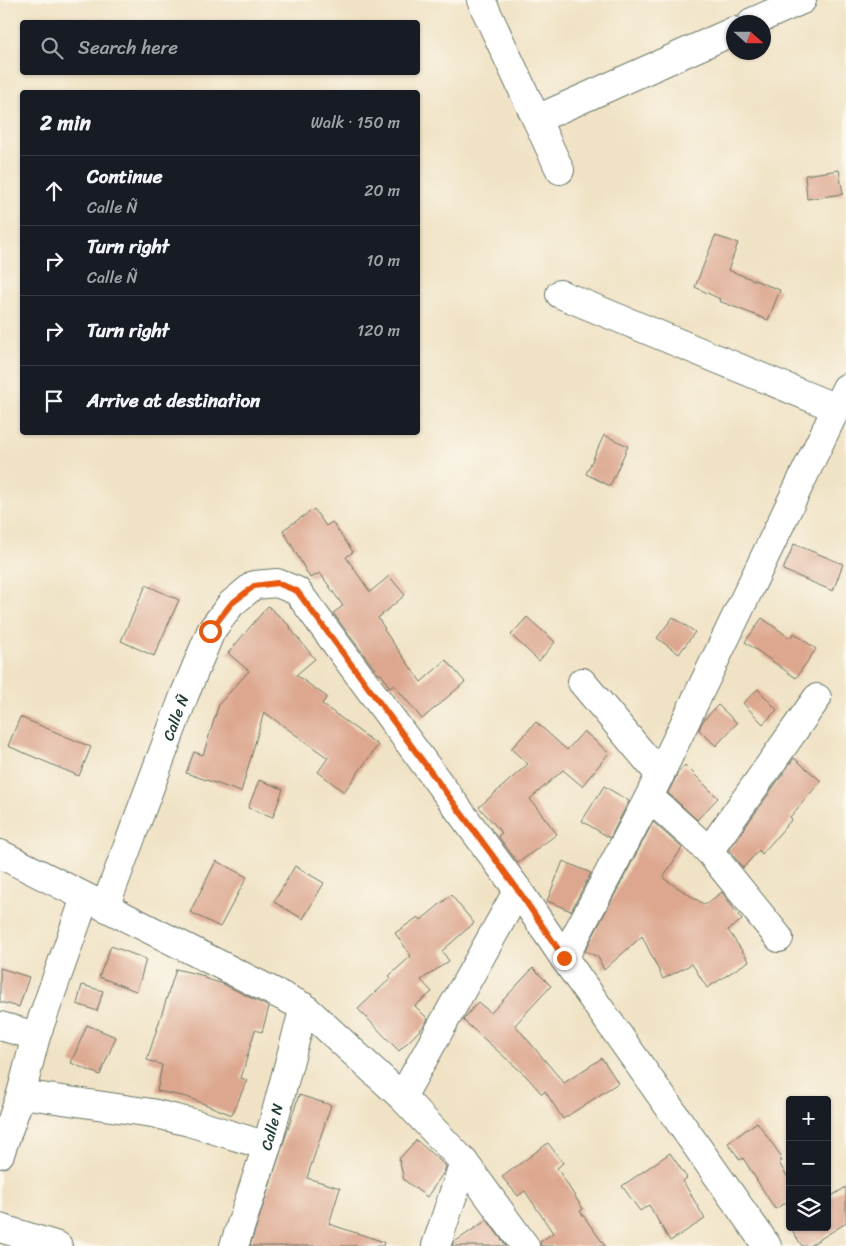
<!DOCTYPE html>
<html lang="en">
<head>
<meta charset="utf-8">
<style>
	body { margin:0; font-family:Sriracha,sans-serif; background:#242831; color:#f1f3f6 }
	.controls { position:absolute; right:15px; bottom:15px; display:grid; overflow:hidden; border-radius:5px; box-shadow:0 1px 4px #0004 }
	.controls button { width:45px; height:45px; display:grid; place-items:center; padding:0; border:0; border-bottom:1px solid #363941; background:#171b24; color:#f1f3f6; font:25px sans-serif }
	.compass { position:absolute; left:726px; top:15px; width:45px; height:45px; border-radius:50%; background:#171b24; box-shadow:0 1px 4px #0004; rotate:111deg }
	.stop { position:absolute; width:15px; height:15px; margin:-11px; border:4px solid #ea580c; border-radius:50%; background:#fff }
	.stop.end { background:#ea580c; border-color:#fff; box-shadow:0 1px 5px #0008 }
	.list { margin:0; padding:0; list-style:none }
	h2 { display:flex; justify-content:space-between; align-items:center; height:65px; margin:0; padding:0 20px; font-size:21px }
	h2 small { font-size:16px; font-weight:400; color:#9ea1a6 }
	.list li { display:grid; grid-template-columns:32px 1fr auto; gap:15px; align-items:center; box-sizing:border-box; height:70px; padding:0 20px; border-top:1px solid #363941 }
	.list b { display:block; font-size:19px; white-space:nowrap }
	.list p { margin:0; font-size:16px; white-space:nowrap; color:#9ea1a6 }
	.list em { font-size:16px; font-style:normal; color:#9ea1a6 }
	.icon { flex:none; width:28px; height:28px; fill:none; stroke:currentColor; stroke-width:2; stroke-linecap:round; stroke-linejoin:round }
	.map { position:relative; flex:none; width:846px; height:1246px; overflow:hidden }
	.search { position:absolute; background:#171b24; box-shadow:0 1px 4px #0004; left:20px; top:20px; width:400px; height:55px; display:flex; align-items:center; gap:12px; box-sizing:border-box; padding:0 18px; border-radius:5px; color:#9ea1a6; font-size:19px }
	.panel { position:absolute; background:#171b24; box-shadow:0 1px 4px #0004; left:20px; top:90px; width:400px; height:345px; border-radius:5px }
	.map>svg:first-child { display:block }
</style>
</head>
<body>
<div class="map">
<svg width="846" height="1246" viewBox="0 0 846 1246">
	<rect width="100%" height="100%" fill="#fbf7ec"/>
	<filter id="ink" filterUnits="userSpaceOnUse"><feTurbulence type="fractalNoise" baseFrequency=".02" numOctaves="2"/><feDisplacementMap in="SourceGraphic" scale="10" xChannelSelector="R" yChannelSelector="G"/><feConvolveMatrix kernelMatrix="1 2 1 2 8 2 1 2 1" color-interpolation-filters="sRGB"/></filter>
	<filter id="wash" filterUnits="userSpaceOnUse"><feTurbulence type="fractalNoise" baseFrequency=".0096" numOctaves="4" result="noise"/><feDisplacementMap in="SourceGraphic" scale="20" xChannelSelector="R" yChannelSelector="G"/><feGaussianBlur stdDeviation="1.12" result="paint"/><feColorMatrix in="noise" values="0 0 0 0 0 0 0 0 0 0 0 0 0 0 0 0 0 1.4 0 .05"/><feComposite in="paint" operator="in"/></filter>
	<g filter="url(#wash)">
		<rect width="100%" height="100%" fill="#f0e2c4"/>
		<g id="blocks">
			<path fill="#dda78f" d="M839 170 843 194 807 199 805 175Z
				M715 236 738 243 728 270 780 290 768 320 719 301 720 299 695 287Z
				M604 435 628 446 610 486 586 474Z
				M314 509 326 526 332 522 353 552 346 557 370 592 389 576 405 595 378 618 385 629 384 630 421 682 446 660 465 682 422 719 394 685 390 688 381 674 379 675 333 613 343 606 320 573 310 578 283 530Z
				M794 544 843 564 833 591 783 570Z
				M146 585 179 600 154 656 121 641Z
				M268 606 291 627 290 628 315 659 296 675 327 697 322 704 378 745 344 792 318 772 328 758 264 712 241 792 186 773 194 752 203 755 219 704 249 671 228 653Z
				M527 617 555 642 539 661 511 635Z
				M673 617 695 632 679 654 657 638Z
				M762 618 790 638 794 633 816 649 796 678 745 642Z
				M758 689 777 710 763 724 743 703Z
				M718 705 737 723 716 746 699 730 702 722Z
				M20 717 91 747 79 776 8 746Z
				M536 722 567 750 584 731 609 753 582 786 563 770 530 799 557 834 518 863 498 836 502 833 479 807 528 764 511 749Z
				M794 758 821 781 790 817 792 819 762 854 759 850 743 868 729 850Z
				M685 765 718 798 697 820 668 793 678 773Z
				M259 780 283 789 273 817 248 808Z
				M604 786 629 801 610 838 582 821Z
				M653 822 682 848 663 878 705 905 722 892 742 920 728 930 749 961 707 988 692 964 663 979 642 936 604 970 598 957 585 951Z
				M216 861 247 877 220 927 190 912Z
				M563 861 591 873 571 911 547 901Z
				M295 866 324 883 303 919 274 902Z
				M451 895 474 923 442 951 449 961 421 980 432 992 415 1006 428 1019 423 1027 399 1051 358 1009 391 978 389 976 411 956 395 933 418 917 421 920Z
				M111 946 146 959 140 981 136 991 99 977Z
				M0 968 29 977 19 1007 0 1002Z
				M533 968 551 986 515 1025 564 1083 602 1058 618 1083 563 1119 545 1091 542 1094 526 1076 463 1020 478 1002 491 1013Z
				M176 969 205 976 204 978 223 984 269 1007 262 1032 255 1030 241 1078 247 1080 232 1115 187 1097 157 1091 162 1065 147 1060Z
				M82 985 103 991 97 1011 77 1004Z
				M87 1025 116 1037 100 1075 71 1063Z
				M299 1095 331 1105 307 1178 340 1188 329 1224 384 1242 383 1246H250Z
				M757 1122 781 1156 779 1158 782 1161 779 1163 790 1181V1200L775 1209 743 1158 740 1160 728 1143Z
				M416 1140 446 1166 444 1172 427 1197 404 1180 399 1159Z
				M548 1143 563 1163 557 1168 583 1209 580 1211 605 1246H540V1242L553 1233 525 1191 518 1196 502 1177Z
				M670 1153 687 1178 683 1181 705 1219 670 1241 649 1205 640 1211 622 1186Z
				M846 1187V1223L809 1246H802L790 1227H827V1199Z
				M487 1220 506 1246H452L453 1243Z"/>
		</g>
	</g>
	<g filter="url(#ink)">
		<use href="#blocks" fill-opacity="0" stroke="#687766" stroke-width="1"/>
		<g fill="none" stroke-linecap="round" stroke-linejoin="round">
			<defs>
				<g id="minor">
					<path d="M481 0 560 170"/>
					<path d="M752 22 802 0"/>
					<path d="M537 119 734 31"/>
					<path d="M560 294 836 408"/>
					<path d="M582 682 660 775"/>
					<path d="M649 797 709 851 779 938"/>
					<path d="M709 851 817 698"/>
					<path d="M0 854 304 1007 402 1097 464 1162 525 1246"/>
					<path id="s1" d="M105 907 184 696 211 631 231 604 254 585 277 583 297 591 518 890 564 958 767 1246"/>
					<path d="M564 958 649 797 846 388"/>
					<path d="M0 1026 36 1036"/>
					<path d="M21 1094 152 1113 189 1122 267 1146"/>
					<path d="M402 1097 518 890"/>
					<path d="M0 1154 21 1094 36 1036 85 898"/>
					<path d="M0 1228 58 1246"/>
					<path id="s2" d="M234 1246 267 1146 304 1007"/>
					<path d="M436 1246 464 1162"/>
				</g>
			</defs>
			<use href="#minor" stroke="#687766" stroke-width="30"/>
			<use href="#minor" stroke="#fff" stroke-width="28"/>
		</g>
	</g>
	<g fill="none" stroke-linecap="round" stroke-linejoin="round" filter="url(#ink)">
		<path stroke="#ea580c" stroke-width="6" d="M210 631 231 604 254 586 277 583 297 591 518 890 564 958"/>
	</g>
	<g text-anchor="middle" dominant-baseline="central" stroke-width="4" stroke-linejoin="round" paint-order="stroke">
		<g font-size="15" fill="#1f3d34" stroke="#fbf7ec">
			<text stroke="none"><textPath href="#s1" startOffset="202">Calle Ñ</textPath></text>
			<text stroke="none"><textPath href="#s2" startOffset="125">Calle N</textPath></text>
		</g>
	</g>
</svg>
<div class="controls">
<button>+</button>
<button>−</button>
<button><svg class="icon" aria-label="layers" viewBox="0 0 24 24"><path d="M12 4l9 5-9 5-9-5zM3 14l9 5 9-5"/></svg></button>
</div>
<svg class="compass" viewBox="-18 -18 36 36"><path d="M0-13l5 13h-10z" fill="#e53935"/><path d="M0 13l5-13h-10z" fill="#9ea1a6"/></svg>
<div class="stop" style="left:210px;top:631px"></div>
<div class="stop end" style="left:564px;top:958px"></div>
<div class="search"><svg class="icon" aria-label="search" viewBox="0 0 24 24"><circle cx="10" cy="10" r="6"/><path d="M15 15l6 6"/></svg>Search here</div>
<section class="panel">
<h2>2 min<small>Walk · 150 m</small></h2>
<ul class="list">
<li><svg class="icon" aria-label="ahead" viewBox="0 0 24 24"><path d="M12 20V5M6 11l6-6 6 6"/></svg><div><b>Continue</b><p>Calle Ñ</p></div><em>20 m</em></li>
<li><svg class="icon" aria-label="right" viewBox="0 0 24 24"><path d="M7 20v-9h11M14 6l5 5-5 5"/></svg><div><b>Turn right</b><p>Calle Ñ</p></div><em>10 m</em></li>
<li><svg class="icon" aria-label="right" viewBox="0 0 24 24"><path d="M7 20v-9h11M14 6l5 5-5 5"/></svg><div><b>Turn right</b></div><em>120 m</em></li>
<li><svg class="icon" aria-label="arrive" viewBox="0 0 24 24"><path d="M6 21V4h12l-3 4 3 4H6"/></svg><div><b>Arrive at destination</b></div></li>
</ul>
</section>
</div>
</body>
</html>
